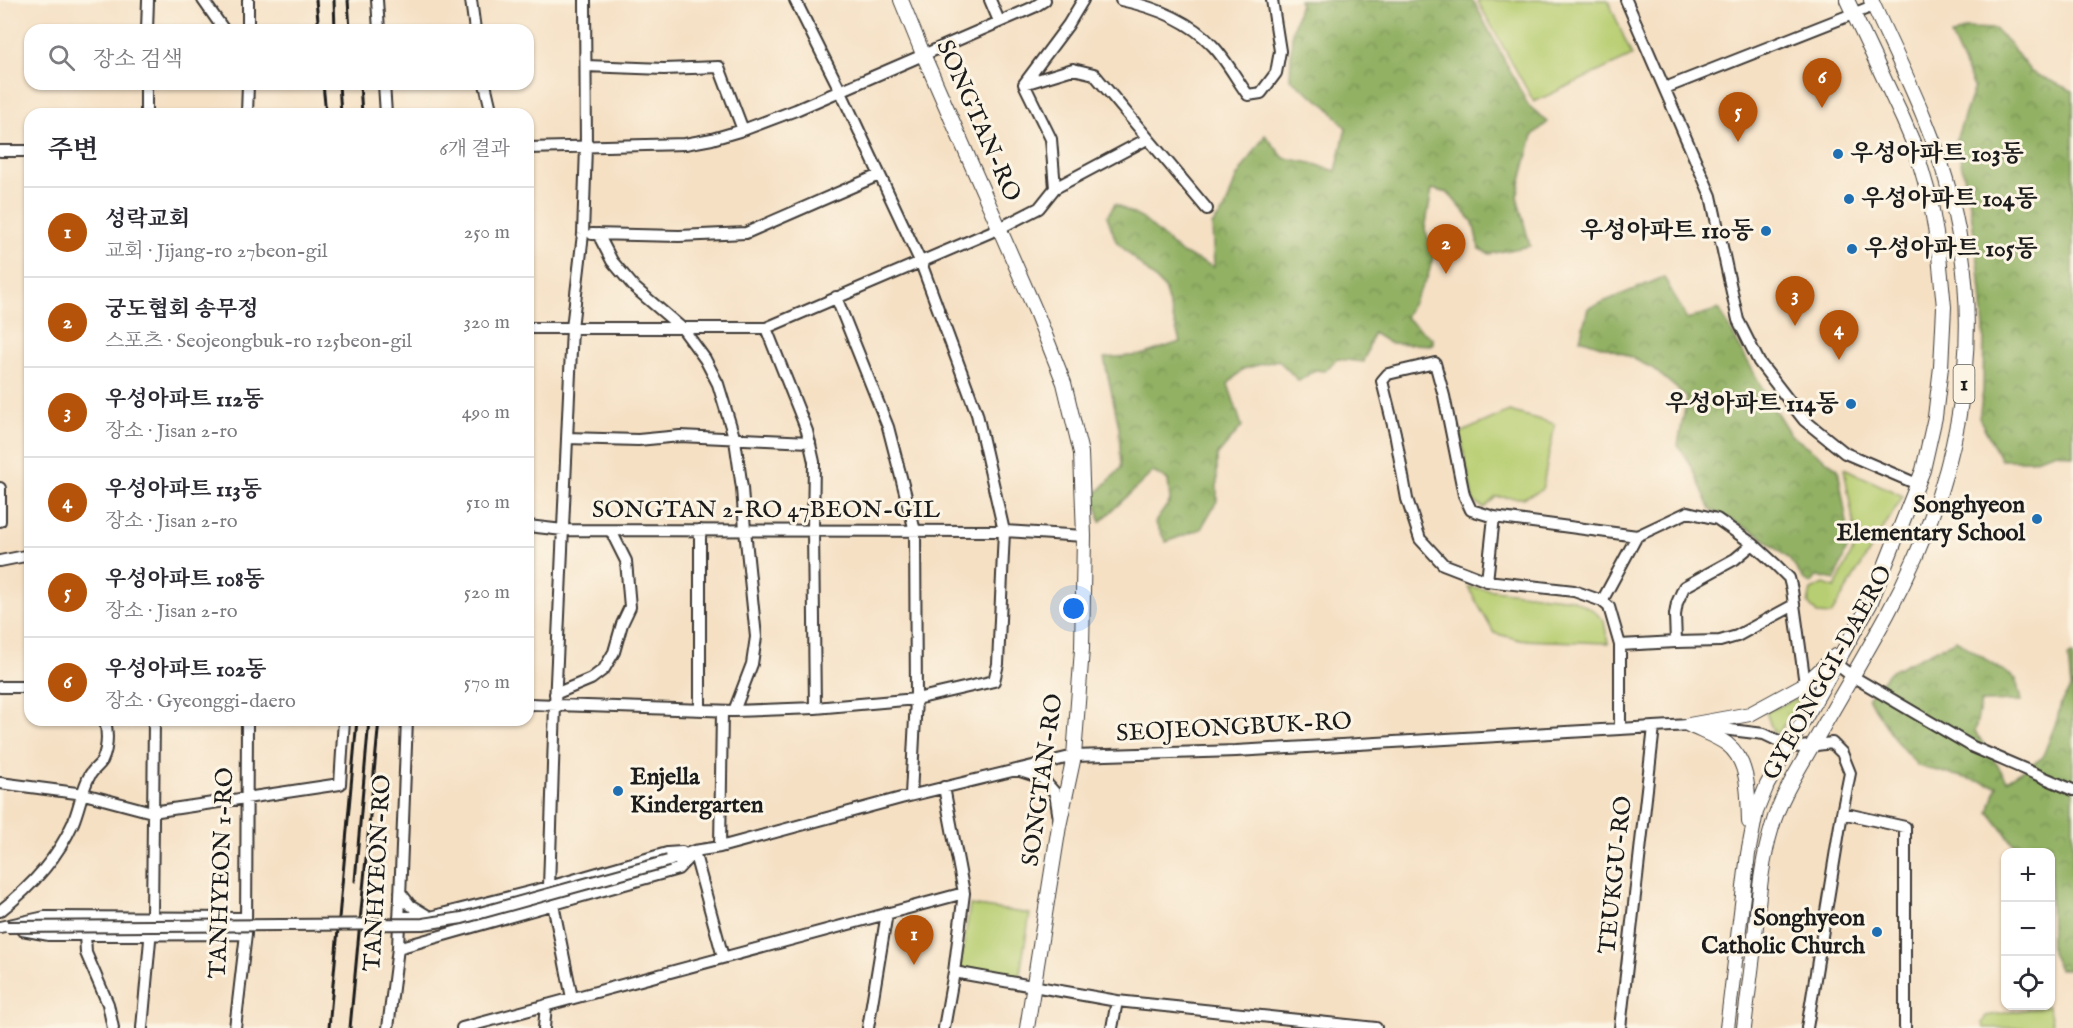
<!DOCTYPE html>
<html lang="ko">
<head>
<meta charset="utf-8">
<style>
	body { margin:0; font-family:"IM FELL English","Noto Serif KR",serif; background:#f2f2f3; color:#2b2b33 }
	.controls { position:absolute; right:18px; bottom:18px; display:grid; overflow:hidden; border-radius:12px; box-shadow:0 2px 4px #0004 }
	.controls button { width:54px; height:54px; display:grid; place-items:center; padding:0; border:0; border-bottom:2px solid #e1e1e2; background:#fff; color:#2b2b33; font:30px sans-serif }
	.you { position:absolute; left:1074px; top:609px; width:21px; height:21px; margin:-15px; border:4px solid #fff; border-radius:50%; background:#1a73e8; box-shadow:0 0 0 9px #1a73e833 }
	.badge { display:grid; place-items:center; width:39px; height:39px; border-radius:50%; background:#b45309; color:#fff; font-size:20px; font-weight:700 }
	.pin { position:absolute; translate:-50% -50px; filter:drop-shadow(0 2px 3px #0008) }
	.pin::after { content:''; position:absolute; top:32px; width:21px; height:18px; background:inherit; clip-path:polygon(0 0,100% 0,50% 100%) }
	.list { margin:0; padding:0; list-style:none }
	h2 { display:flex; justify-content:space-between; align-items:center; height:78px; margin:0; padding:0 24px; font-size:26px }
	h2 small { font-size:20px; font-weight:400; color:#7c7c81 }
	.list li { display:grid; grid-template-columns:39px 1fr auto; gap:18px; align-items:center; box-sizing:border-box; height:90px; padding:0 24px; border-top:2px solid #e1e1e2 }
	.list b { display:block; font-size:22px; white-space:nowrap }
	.list p { margin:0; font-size:20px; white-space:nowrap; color:#7c7c81 }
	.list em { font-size:20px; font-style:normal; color:#7c7c81 }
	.icon { flex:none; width:33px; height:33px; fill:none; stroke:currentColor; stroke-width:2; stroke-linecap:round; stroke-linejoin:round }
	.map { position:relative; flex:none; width:2073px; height:1028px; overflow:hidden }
	.search { position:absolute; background:#fff; box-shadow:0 2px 4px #0004; left:24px; top:24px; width:510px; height:66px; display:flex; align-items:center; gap:15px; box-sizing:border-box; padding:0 21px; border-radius:18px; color:#7c7c81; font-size:22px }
	.panel { position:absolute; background:#fff; box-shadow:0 2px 4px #0004; left:24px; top:108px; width:510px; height:618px; border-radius:18px }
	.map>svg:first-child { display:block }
</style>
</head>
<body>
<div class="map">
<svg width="2073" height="1028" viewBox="0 0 2073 1028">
	<defs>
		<pattern id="grass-tufts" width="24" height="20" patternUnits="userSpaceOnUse" patternTransform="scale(1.5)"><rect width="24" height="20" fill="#b8ce72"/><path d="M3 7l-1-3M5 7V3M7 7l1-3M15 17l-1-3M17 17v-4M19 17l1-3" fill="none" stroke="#9eb062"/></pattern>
		<pattern id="forest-crowns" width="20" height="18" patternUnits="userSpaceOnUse" patternTransform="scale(1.5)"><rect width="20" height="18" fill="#92b164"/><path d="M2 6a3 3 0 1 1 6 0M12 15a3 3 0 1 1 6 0" fill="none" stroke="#768f52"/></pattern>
	</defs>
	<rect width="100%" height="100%" fill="#fcf5e5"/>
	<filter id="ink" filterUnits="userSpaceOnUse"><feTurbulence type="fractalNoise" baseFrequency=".0167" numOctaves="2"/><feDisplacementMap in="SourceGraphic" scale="12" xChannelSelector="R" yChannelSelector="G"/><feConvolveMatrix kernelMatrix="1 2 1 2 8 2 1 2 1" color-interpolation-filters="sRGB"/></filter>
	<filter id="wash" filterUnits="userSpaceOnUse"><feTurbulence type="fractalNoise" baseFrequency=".008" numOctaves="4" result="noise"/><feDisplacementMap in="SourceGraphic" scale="24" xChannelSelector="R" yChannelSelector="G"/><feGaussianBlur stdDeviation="1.35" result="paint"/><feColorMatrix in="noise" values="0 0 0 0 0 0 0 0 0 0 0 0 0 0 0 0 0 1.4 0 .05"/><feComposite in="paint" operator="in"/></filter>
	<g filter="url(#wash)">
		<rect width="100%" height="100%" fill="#f5e0c4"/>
		<path fill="url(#grass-tufts)" stroke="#6a7547" stroke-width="1.5" d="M1796 699 1800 701 1779 733 1773 732 1766 712Z"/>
		<path fill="url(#forest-crowns)" stroke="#576640" stroke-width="1.5" d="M1299 0H1471L1474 2 1528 105 1548 122 1533 135 1517 196 1530 246 1490 254 1479 249 1473 222 1448 193 1432 189 1425 229 1434 254 1428 276 1405 317 1433 339V345L1389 343 1373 333 1364 362 1337 359 1325 371 1315 370 1299 381 1278 360 1243 369 1228 384 1242 426 1217 456V501L1201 529 1166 542 1155 522 1170 501 1168 480 1153 472 1100 522 1095 495 1121 468 1119 427 1104 358 1141 355 1180 342 1164 288 1116 241 1107 216 1115 204 1143 219 1180 252 1214 267 1212 225 1225 209 1236 178 1265 135 1284 158 1311 163 1336 171 1346 128 1328 107 1290 79 1292 32 1300 3Z
			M1967 28 1995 29 2009 43 2031 72 2073 91V456L2057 452 2031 460H2001L1979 418 1983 391 1984 329 1979 269 1969 198 1956 140 1974 87 1951 36Z
			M1664 277 1687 319 1719 309 1770 402 1790 434 1838 469 1850 541 1835 580 1817 576 1811 584 1805 581 1789 559 1758 534 1711 510 1692 467 1678 445 1687 397 1652 368 1622 353 1580 339 1588 308Z
			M1956 640 2016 679 2021 701 1981 702 1975 731 2007 780 2042 758 2057 720 2061 702 2071 688 2068 656 2073 655V969H2059L2051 953 2050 852H2020L1989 812 1997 786 1918 766 1896 741 1868 698 1889 672Z"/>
		<path fill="#b8ce72" stroke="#6a7547" stroke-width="1.5" d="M1477 0H1608L1632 56 1534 102Z
			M1509 411 1555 424 1542 490 1523 498 1496 497 1484 508 1473 501 1460 433Z
			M1844 468 1903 496 1831 615 1817 614 1808 603 1811 590 1824 584 1835 588 1857 542Z
			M1468 587 1572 599 1593 610 1604 621 1608 643 1520 640 1494 633Z
			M970 905 1030 914 1019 979 960 968Z
			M2048 1006 2054 1028H1984L1982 1023 1986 1016Z"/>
	</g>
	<g filter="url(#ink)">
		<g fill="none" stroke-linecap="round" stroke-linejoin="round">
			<defs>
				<path id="minor" d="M203 0 224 30
					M377 0 379 30
					M471 0 475 30
					M990 0 999 21
					M1121 0C1154 7 1188 19 1212 45 1226 59 1236 79 1248 95L1261 93 1276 73 1280 51 1272 0
					M1626 0 1711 196 1738 320 1759 362 1804 420 1845 453 1917 484
					M147 30 148 0
					M248 30V0
					M586 66 664 69 719 67 743 130
					M384 84 386 114
					M485 84 492 114
					M1024 84 1068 25 1083 0
					M1665 88 1873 6
					M146 114V84
					M247 114 248 84
					M528 148 685 144 712 139 743 130 796 110 1034 7 1045 0
					M0 151H30
					M1055 188 1147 139
					M592 234 679 236 746 233 879 175
					M598 234 612 261 635 288 683 329 705 359 718 384 735 440 742 488 745 530 756 637 752 664 734 711
					M836 297 888 427 915 531 916 699 911 795
					M528 328H766L1000 228 1039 208 1055 188 1051 139 1024 84 1073 69 1094 74 1207 209
					M766 328 807 431 814 462 813 530 815 708
					M567 438 638 440 680 436 810 442
					M0 488V521
					M1494 517 1637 536 1602 601
					M528 526 563 530 1004 531 1084 536
					M700 530V710
					M1637 536 1688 512 1717 519 1753 544 1776 565 1789 578 1792 590 1805 684
					M1753 544 1735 559 1684 587 1677 603 1675 615 1676 642 1720 641 1737 636 1794 605
					M0 561 30 555
					M1487 581 1494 517 1471 510 1464 495 1444 396 1435 363 1388 374 1382 381 1395 433 1407 499 1420 539 1443 564 1487 581 1574 591 1602 601 1609 607 1620 645V728
					M1620 645 1676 642
					M1836 664 1852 676 1973 747 2073 790
					M0 687H30
					M555 694 591 679 604 669 614 652 622 624 630 607 626 561 611 531
					M528 704 734 711 815 708 916 699 994 681 998 664 1004 531 977 414 921 263 840 90 795 0
					M1017 770 1042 778 1055 793 1059 819
					M0 783 84 794 152 812 340 784 344 720
					M944 787 964 893 954 972 944 1028
					M1842 813 1905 827V1028
					M720 847 722 711
					M694 851 723 957
					M668 861 694 851 720 847 901 798 1074 756 1236 751 1689 725 1764 734 1789 746 1801 747 1832 743 1842 753 1850 773 1842 813 1807 1028
					M549 887 555 705 572 328 583 234 586 147 585 0
					M400 892 410 905 428 916
					M553 904 572 998
					M0 911C31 887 57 859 73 823 79 809 83 786 90 775 93 769 99 766 102 761 108 748 108 734 105 720
					M399 917H430L549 887 667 853 682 852
					M0 927 45 917 246 918
					M22 930 49 935 246 934
					M85 934 86 953 108 1004 113 1028
					M398 948 678 869 692 854
					M954 972 1117 1001 1376 1028
					M142 1028 152 918 154 720
					M235 1028 246 934 247 720
					M388 1028 398 948 407 720
					M462 1028 964 893
					M544 1028 546 1005
					M868 1028 887 913
					M1112 1028 1117 1001
					M1620 1028 1654 727"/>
				<path id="major" d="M901 0 923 54 1036 312 1064 383 1081 453 1084 536 1082 649 1074 756 1059 826 1027 1028
					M1689 725 1750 714 1805 684 1835 656
					M1689 725C1701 731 1716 736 1727 744 1750 762 1748 796 1749 822
					M1727 1028 1748 854 1756 812 1767 785 1870 604 1923 470 1935 417 1941 367 1944 307 1938 245 1930 199 1915 147 1903 119 1847 0
					M1744 1028C1747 1001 1751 974 1754 946 1758 907 1760 866 1772 827 1780 798 1798 770 1813 744 1838 701 1863 659 1887 615 1958 484 1988 345 1951 198 1934 129 1900 64 1871 0"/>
			</defs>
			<use href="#minor" stroke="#3d3935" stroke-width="14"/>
			<use href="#major" stroke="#3d3935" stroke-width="16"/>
			<use href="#minor" stroke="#fff" stroke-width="10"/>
			<use href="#major" stroke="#fff" stroke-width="14"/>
			<path stroke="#1c1c1c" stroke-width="3" d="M316 0 319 30
				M334 0 335 30
				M348 0 350 30
				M323 84 326 114
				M339 84 341 114
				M360 84 362 114
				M355 881 369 720
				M329 1028 357 720
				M350 1028 379 720"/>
			<defs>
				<path id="minor-bridge" d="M7 927 423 924 462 918 668 861"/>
			</defs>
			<use href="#minor-bridge" stroke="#3d3935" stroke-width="14" stroke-linecap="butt"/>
			<use href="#minor-bridge" stroke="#fff" stroke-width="10"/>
		</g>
	</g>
	<g fill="#1f6fb2" stroke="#fcf5e5" stroke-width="2">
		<circle cx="1838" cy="154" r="6"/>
		<circle cx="1849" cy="199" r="6"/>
		<circle cx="1766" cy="231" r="6"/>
		<circle cx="1852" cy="249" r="6"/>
		<circle cx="1851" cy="404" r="6"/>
		<circle cx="2037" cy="519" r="6"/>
		<circle cx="618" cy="791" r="6"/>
		<circle cx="1877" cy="932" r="6"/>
	</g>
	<g text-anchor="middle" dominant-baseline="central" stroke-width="6" stroke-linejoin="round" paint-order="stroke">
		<rect fill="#fcf5e5" stroke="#5f5d58" stroke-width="1.5" x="1953.5" y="365" width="21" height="38" rx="4.5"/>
		<g font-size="22" font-weight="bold" fill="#1c1c1c">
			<text x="1964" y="384">1</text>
		</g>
		<g font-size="24" fill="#1c1c1c" stroke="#fcf5e5">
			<text transform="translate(978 121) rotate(66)">SONGTAN-RO</text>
			<text x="766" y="510">SONGTAN 2-RO 47BEON-GIL</text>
			<text transform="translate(1828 673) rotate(-61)">GYEONGGI-DAERO</text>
			<text transform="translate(1234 728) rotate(-3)">SEOJEONGBUK-RO</text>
			<text transform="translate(1043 780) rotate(-82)">SONGTAN-RO</text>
			<text transform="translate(222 873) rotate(-88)">TANHYEON 1-RO</text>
			<text transform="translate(378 873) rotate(-87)">TANHYEON-RO</text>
			<text transform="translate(1616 875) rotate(-84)">TEUKGU-RO</text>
		</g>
		<g font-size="24" font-weight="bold" fill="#1c1c1c" stroke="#fcf5e5" text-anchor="start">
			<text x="1850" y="154">우성아파트 103동</text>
			<text x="1861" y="199">우성아파트 104동</text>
			<text x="1754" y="231" text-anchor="end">우성아파트 110동</text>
			<text x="1864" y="249">우성아파트 105동</text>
			<text x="1839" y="404" text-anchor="end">우성아파트 114동</text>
			<text x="2025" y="505" text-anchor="end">Songhyeon<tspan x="2025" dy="28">Elementary School</tspan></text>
			<text x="630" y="777">Enjella<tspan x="630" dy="28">Kindergarten</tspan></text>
			<text x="1865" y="918" text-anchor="end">Songhyeon<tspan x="1865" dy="28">Catholic Church</tspan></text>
		</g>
	</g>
</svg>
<div class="controls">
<button>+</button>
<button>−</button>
<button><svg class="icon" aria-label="locate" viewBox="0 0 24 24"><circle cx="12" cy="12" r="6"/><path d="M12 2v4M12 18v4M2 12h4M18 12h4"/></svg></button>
</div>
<div class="you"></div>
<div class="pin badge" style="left:914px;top:965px">1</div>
<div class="pin badge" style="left:1446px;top:274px">2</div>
<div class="pin badge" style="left:1795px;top:326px">3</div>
<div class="pin badge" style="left:1839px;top:360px">4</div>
<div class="pin badge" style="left:1738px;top:142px">5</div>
<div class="pin badge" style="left:1822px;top:108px">6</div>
<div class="search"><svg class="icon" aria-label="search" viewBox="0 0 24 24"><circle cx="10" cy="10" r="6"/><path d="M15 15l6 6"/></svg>장소 검색</div>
<section class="panel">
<h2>주변<small>6개 결과</small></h2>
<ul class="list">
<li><span class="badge">1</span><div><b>성락교회</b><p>교회 · Jijang-ro 27beon-gil</p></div><em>250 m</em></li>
<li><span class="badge">2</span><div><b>궁도협회 송무정</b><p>스포츠 · Seojeongbuk-ro 125beon-gil</p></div><em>320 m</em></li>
<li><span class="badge">3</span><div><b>우성아파트 112동</b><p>장소 · Jisan 2-ro</p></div><em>490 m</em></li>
<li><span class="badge">4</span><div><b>우성아파트 113동</b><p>장소 · Jisan 2-ro</p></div><em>510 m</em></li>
<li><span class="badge">5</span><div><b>우성아파트 108동</b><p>장소 · Jisan 2-ro</p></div><em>520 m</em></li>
<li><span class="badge">6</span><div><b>우성아파트 102동</b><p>장소 · Gyeonggi-daero</p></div><em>570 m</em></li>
</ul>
</section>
</div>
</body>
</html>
